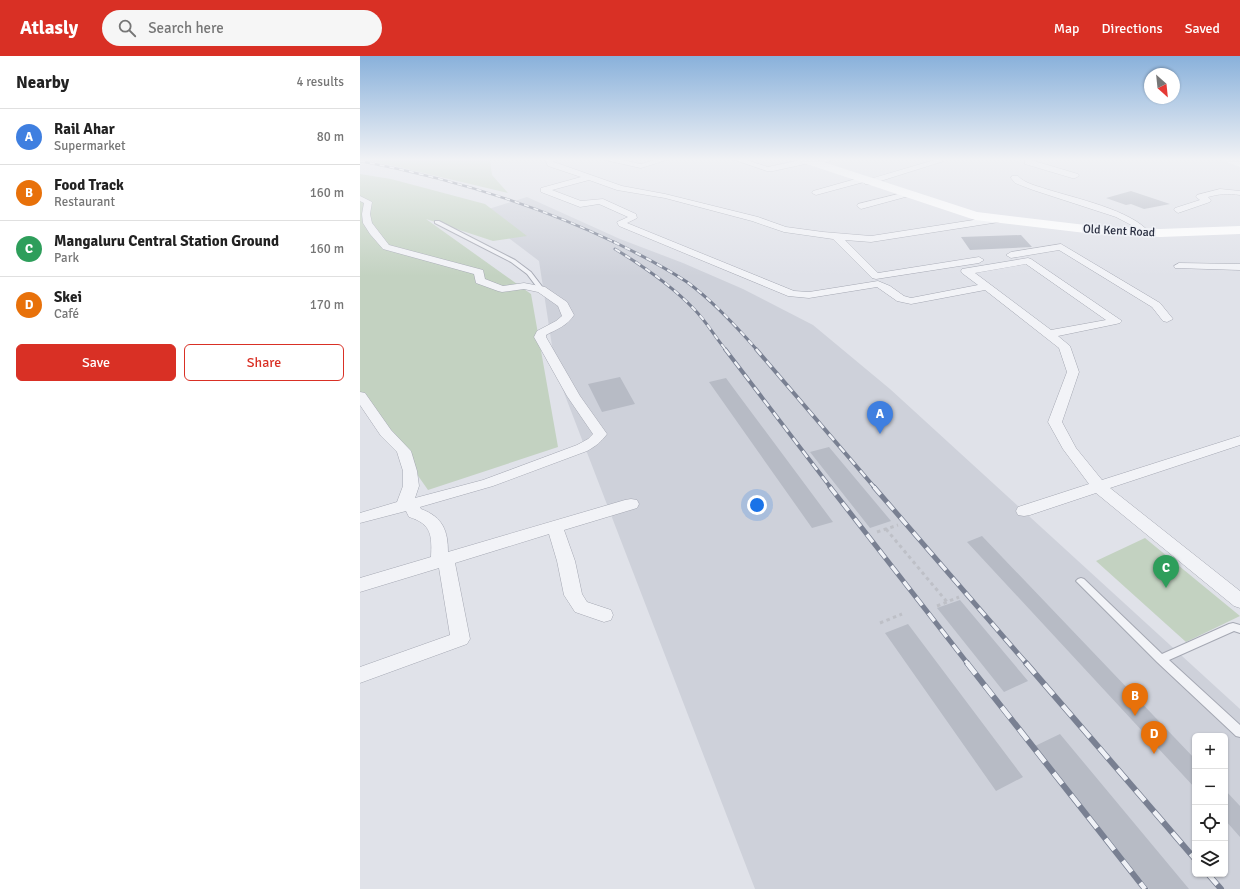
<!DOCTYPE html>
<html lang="en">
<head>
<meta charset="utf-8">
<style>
	body { margin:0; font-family:Signika,sans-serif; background:#f6f6f6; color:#222 }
	.controls { position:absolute; right:12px; bottom:12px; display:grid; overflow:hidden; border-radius:6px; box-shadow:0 1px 3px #0004 }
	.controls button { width:36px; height:36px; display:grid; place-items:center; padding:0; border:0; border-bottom:1px solid #e0e0e0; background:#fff; color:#222; font:20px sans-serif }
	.compass { position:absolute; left:784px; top:12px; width:36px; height:36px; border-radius:50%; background:#fff; box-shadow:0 1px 3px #0004; rotate:153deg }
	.you { position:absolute; left:397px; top:449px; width:14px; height:14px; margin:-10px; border:3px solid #fff; border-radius:50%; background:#1a73e8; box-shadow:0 0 0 6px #1a73e833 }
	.badge { display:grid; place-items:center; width:26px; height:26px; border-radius:50%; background:#d93025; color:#fff; font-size:13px; font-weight:700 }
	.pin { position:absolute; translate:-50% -33px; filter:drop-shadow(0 1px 2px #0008) }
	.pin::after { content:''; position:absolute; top:21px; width:14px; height:12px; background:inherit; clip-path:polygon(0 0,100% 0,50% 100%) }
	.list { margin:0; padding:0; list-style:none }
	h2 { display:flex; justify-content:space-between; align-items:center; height:52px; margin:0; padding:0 16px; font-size:17px }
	h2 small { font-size:13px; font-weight:400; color:#767676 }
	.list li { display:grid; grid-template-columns:26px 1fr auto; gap:12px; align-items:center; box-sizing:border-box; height:56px; padding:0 16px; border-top:1px solid #e0e0e0 }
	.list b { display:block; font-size:15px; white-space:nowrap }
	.list p { margin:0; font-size:13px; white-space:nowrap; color:#767676 }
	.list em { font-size:13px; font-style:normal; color:#767676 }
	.actions { display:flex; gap:8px; padding:12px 16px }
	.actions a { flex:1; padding:9px 0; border:1px solid #d93025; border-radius:6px; text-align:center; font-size:14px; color:#d93025 }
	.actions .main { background:#d93025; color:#fff }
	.icon { flex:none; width:22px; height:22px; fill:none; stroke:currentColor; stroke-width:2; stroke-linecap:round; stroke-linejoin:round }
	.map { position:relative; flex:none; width:880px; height:833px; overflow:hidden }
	header { display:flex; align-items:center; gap:24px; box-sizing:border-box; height:56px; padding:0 20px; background:#d93025; color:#fff }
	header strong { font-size:19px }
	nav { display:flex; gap:22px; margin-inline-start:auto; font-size:14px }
	.search { width:280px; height:36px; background:#f6f6f6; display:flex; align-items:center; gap:10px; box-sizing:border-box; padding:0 14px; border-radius:22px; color:#767676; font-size:15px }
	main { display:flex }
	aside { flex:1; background:#fff }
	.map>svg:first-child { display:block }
</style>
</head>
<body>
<header>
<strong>Atlasly</strong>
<div class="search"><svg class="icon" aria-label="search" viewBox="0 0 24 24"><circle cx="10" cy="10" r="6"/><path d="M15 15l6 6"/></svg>Search here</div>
<nav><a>Map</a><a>Directions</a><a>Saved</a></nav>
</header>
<main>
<aside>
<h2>Nearby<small>4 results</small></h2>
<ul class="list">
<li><span class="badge" style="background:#3f7fe0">A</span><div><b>Rail Ahar</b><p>Supermarket</p></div><em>80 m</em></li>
<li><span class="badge" style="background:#e8710a">B</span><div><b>Food Track</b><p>Restaurant</p></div><em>160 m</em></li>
<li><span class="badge" style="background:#2e9e5b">C</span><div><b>Mangaluru Central Station Ground</b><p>Park</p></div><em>160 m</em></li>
<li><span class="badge" style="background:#e8710a">D</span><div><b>Skei</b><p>Café</p></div><em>170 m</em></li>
</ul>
<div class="actions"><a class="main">Save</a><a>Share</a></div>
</aside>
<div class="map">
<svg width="880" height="833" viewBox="0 0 880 833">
	<rect width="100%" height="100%" fill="#e0e2e9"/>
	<path fill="#ced1da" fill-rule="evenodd" d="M167 141 260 183 323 207 383 233 453 269 530 333 880 653V833H395L196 316 179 205 116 157ZM835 680H865V818H835Z"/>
	<path fill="#c3d2c1" d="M0 103H130L132 119 148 137 34 110Z
		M0 118 31 123 125 148 167 180 133 185 66 163 171 238 198 391 68 434 0 337Z
		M785 482 880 560 826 586 736 505Z"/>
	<path fill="#b7bbc5" d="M771 135 810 148 784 153 771 148 766 149 746 142Z
		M661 179 672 191 610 194 601 181Z
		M260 321 275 348 242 356 228 328Z
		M366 322 377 337 473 466 452 472 349 326Z
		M469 391 531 465 510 472 450 396Z
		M622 480 835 703V732L607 486Z
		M600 544 668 625 644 636 577 552Z
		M548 568 663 721 636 735 525 577Z
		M700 678 829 833H789L675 690Z
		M865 734 880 750V781L865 764Z"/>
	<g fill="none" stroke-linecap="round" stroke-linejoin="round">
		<defs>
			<path id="lane" d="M75 165H79L155 204 171 216 184 233 179 234 167 218 151 206 75 167Z
				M721 522 724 523 802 598 869 568 873 567 880 569V577L874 575 809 604 880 669V681L876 680 797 606 716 525 718 523Z"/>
			<path id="street" d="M185 103H192L194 106 262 130 305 138 398 161 426 171 463 176 511 180 639 160 642 161 643 163 642 165 639 166 511 186 485 184 518 217 619 201 624 204 619 207 516 223 512 222 473 183 424 176 392 165 305 142 257 134 229 124 192 134 221 145 243 143 276 158 277 162 267 167 434 235 449 236 518 225 530 230 544 240 551 242 618 229 602 217 601 215 602 213 668 202 671 203 762 265 760 267 756 268 698 280 710 290 719 316 702 366 716 392 742 424 880 380V389L750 432 880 535V552L874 550 736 437 670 459 664 460 658 459 656 455 658 451 729 428 703 393 688 366 707 316 699 292 625 234 551 248 537 245 517 231 449 242 428 240 259 170 257 166 268 161 239 148 220 151 181 136V132L221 121 188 110ZM666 208 746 264 691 274 615 217Z
				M241 103H257L281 108 298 103H310L281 112Z
				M372 103H383L408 111 445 103 451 105 450 107 413 115H407Z
				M464 103H476L455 110 451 108Z
				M578 103 584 105 511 128H505L504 126 456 139 452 137 453 135 499 122H505L506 124Z
				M665 104H671L718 118 719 120 715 122H712L665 108Z
				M652 120H658C664 127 677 130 686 133 714 142 772 154 790 177L785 180 782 179 773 170 756 161 673 134 655 127 651 122Z
				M860 133 880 135V139C868 137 859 138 848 141L851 144 850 146 818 157 814 154 815 152 840 144 836 141 837 139Z
				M546 136 550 138 549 140 501 153 497 150 498 148Z
				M0 140 12 146 10 158 12 167 29 189 123 214 125 223 143 230 164 227 185 231 207 246 214 259C207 270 197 273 186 279V281L220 340 247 378C241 386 236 390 227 395L133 430 60 451 61 453C83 461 88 475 88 496L265 444 271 443 277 444 279 448 277 452 204 474 215 505 222 538 227 546 251 554 253 559 251 564 244 566 215 556 204 539 197 505 189 478 95 507 110 583 107 588 0 627V611L90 579 79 512 0 536V522L71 501C72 480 72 468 49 461L46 455 0 467V457L37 446 43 430V415L37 396 21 380 0 349V336L5 337 31 374 51 395 57 415 59 430 55 442 123 424 217 389 228 383 233 378 207 340 174 281 177 275 196 265 202 260 198 250 178 236 164 233 142 236 138 235 116 227 114 218 23 193 10 178 3 167 2 158 4 147 0 145Z
				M701 188 800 247 813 263 807 266 803 265 792 251 699 194 651 202 646 199 651 196Z
				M819 207 880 208V214L815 212 814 210Z"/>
		</defs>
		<use href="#lane" stroke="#a5a8b3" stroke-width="2"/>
		<use href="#street" stroke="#a5a8b3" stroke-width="1"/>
		<path stroke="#bec0c7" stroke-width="3" stroke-dasharray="3.5 3.5" stroke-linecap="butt" d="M526 473 587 546
			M517 476 538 469
			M577 550 599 541
			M520 567 542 558"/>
		<use href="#lane" fill="#f2f3f7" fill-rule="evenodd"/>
		<use href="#street" fill="#f2f3f7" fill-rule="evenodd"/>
		<path fill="#fff" fill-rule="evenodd" d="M437 103H454L617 156 734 170 800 173 880 170V178L800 181 734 178 615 164 438 105Z
			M863 103 880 104V111L864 105Z"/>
		<defs>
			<path id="rail-far4" d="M0 105C89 122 175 148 256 187"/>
			<path id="rail-far3" d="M254 186C279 198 304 211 327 226 353 245 376 270 397 294
				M255 193C283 210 311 229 334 253 346 265 355 281 366 294"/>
			<path id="rail-far2" d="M365 293 471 432
				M396 293 515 432"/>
			<path id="rail-far1" d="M470 431 608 608
				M514 431 667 608"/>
			<path id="rail" d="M607 607 785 833
				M666 607 835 803
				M848 818 861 833"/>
		</defs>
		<use href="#rail-far4" stroke="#798092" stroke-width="2.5"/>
		<use href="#rail-far3" stroke="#798092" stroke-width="3"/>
		<use href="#rail-far2" stroke="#798092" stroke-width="4"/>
		<use href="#rail-far1" stroke="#798092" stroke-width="5"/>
		<use href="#rail" stroke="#798092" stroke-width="6"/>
		<use href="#rail-far4" stroke="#eff1f6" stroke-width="1.5" stroke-dasharray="5" stroke-linecap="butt"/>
		<use href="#rail-far3" stroke="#eff1f6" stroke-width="2" stroke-dasharray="6" stroke-linecap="butt"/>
		<use href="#rail-far2" stroke="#eff1f6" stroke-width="2.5" stroke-dasharray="8" stroke-linecap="butt"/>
		<use href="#rail-far1" stroke="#eff1f6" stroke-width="3.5" stroke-dasharray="10" stroke-linecap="butt"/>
		<use href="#rail" stroke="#eff1f6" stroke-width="4.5" stroke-dasharray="14" stroke-linecap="butt"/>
	</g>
	<linearGradient id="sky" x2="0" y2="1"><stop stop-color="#89b1db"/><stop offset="0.47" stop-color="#f1f2f5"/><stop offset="1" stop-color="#f1f2f5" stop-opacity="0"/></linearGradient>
	<rect width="880" height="220" fill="url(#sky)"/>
	<g text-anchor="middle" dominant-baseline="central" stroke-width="3.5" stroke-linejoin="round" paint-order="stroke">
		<g font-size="12" fill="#292e40" stroke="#eff1f6">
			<text transform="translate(759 175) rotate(3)">Old Kent Road</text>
		</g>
	</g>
</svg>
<div class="controls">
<button>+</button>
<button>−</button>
<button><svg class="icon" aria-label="locate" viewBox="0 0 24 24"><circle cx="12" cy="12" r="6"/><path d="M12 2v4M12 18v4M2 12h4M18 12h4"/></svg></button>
<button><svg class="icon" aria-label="layers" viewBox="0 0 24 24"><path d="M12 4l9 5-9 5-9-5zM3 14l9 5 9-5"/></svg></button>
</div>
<svg class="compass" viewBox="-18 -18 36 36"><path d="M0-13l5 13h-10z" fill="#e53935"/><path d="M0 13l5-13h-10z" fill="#767676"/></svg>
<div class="you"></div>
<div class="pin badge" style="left:520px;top:378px;background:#3f7fe0">A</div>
<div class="pin badge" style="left:775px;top:660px;background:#e8710a">B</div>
<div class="pin badge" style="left:806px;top:532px;background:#2e9e5b">C</div>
<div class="pin badge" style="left:794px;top:698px;background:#e8710a">D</div>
</div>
</main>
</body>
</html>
